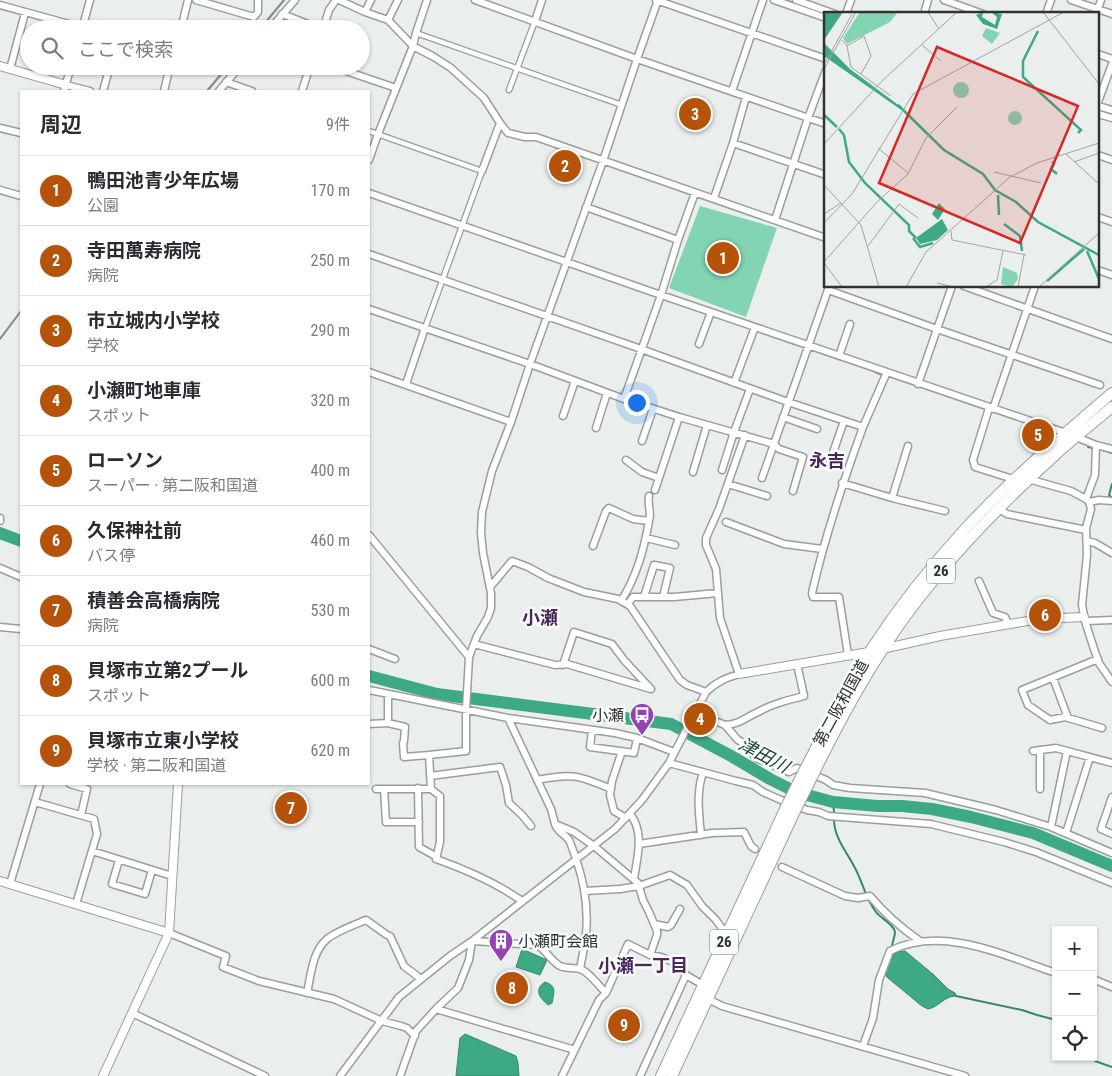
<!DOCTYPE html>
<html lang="ja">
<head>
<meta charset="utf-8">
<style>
	body { margin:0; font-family:"Roboto Condensed","Noto Sans JP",sans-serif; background:#f7f7f7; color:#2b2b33 }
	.controls { position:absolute; right:15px; bottom:15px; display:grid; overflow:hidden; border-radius:0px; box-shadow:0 1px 4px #0004 }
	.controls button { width:45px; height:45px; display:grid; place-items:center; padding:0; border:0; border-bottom:1px solid #e1e1e2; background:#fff; color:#2b2b33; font:25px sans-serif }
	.you { position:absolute; left:636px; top:402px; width:18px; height:18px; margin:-12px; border:4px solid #fff; border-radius:50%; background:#1a73e8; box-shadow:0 0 0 8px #1a73e833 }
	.badge { display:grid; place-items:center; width:32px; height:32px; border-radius:50%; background:#b45309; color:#fff; font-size:16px; font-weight:700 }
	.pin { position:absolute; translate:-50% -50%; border:2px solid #fff; box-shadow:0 1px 5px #0006 }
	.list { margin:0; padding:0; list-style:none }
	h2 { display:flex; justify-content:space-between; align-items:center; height:65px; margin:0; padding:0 20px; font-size:21px }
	h2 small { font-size:16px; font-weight:400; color:#7c7c81 }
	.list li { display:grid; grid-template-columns:32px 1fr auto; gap:15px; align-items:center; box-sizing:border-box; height:70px; padding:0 20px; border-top:1px solid #e1e1e2 }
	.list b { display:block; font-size:19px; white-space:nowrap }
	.list p { margin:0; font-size:16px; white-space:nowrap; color:#7c7c81 }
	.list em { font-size:16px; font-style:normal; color:#7c7c81 }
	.icon { flex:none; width:28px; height:28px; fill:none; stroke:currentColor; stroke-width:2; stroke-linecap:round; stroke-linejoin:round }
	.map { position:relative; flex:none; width:1112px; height:1076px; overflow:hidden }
	.search { position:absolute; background:#fff; box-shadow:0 1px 4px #0004; left:20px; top:20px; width:350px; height:55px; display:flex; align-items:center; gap:12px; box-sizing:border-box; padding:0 18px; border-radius:28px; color:#7c7c81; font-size:19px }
	.panel { position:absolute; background:#fff; box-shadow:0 1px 4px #0004; left:20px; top:90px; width:350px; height:695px; border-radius:0px }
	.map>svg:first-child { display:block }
</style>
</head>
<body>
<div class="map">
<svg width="1112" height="1076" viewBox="0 0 1112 1076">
	<rect width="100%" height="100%" fill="#eaefed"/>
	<path fill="#83d4b3" d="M700 206 777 228 746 317 669 288Z"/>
	<path fill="#3eaa84" stroke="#3a866b" d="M522 949 547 960 540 975 516 967Z
		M905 951 934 975 948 989 955 993 956 996C944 996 939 1007 928 1009L922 1006 888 978 886 976V972L891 957 897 952Z
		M545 982C557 986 554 992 552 1003L548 1005C540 998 533 990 545 982Z
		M465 1034 516 1056 518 1063 519 1076H456L460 1038Z"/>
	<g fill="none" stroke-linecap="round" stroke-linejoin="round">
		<path stroke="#3a866b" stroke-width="2" d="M785 0 826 14
			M1098 109 1112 114
			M788 341 794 344
			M875 372 883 375
			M789 392 793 380
			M646 403 690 417
			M1030 424 1055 433
			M1088 447 1093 448
			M1099 449 1112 453
			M1112 484 1109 495 1112 498
			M833 802 834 812
			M834 821C835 840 848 853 856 870 863 884 866 899 876 912 880 918 894 924 895 932 895 937 892 942 892 947
			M956 996 1022 1010 1037 1015 1056 1020
			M1093 1055 1095 1061 1112 1067"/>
		<path stroke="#3eaa84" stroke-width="12" d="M0 533 21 541
			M369 676 437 694 671 724 733 757 770 779 796 792 833 802 877 806H902L932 809 971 817 1033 833 1112 866"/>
		<defs>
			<path id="pedestrian" d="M416 33 622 105
				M509 90 535 21
				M369 131 482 171 425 328"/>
			<path id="minor" d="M196 0 254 17 258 12V0
				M339 0 365 12 388 20 413 46 434 57 451 68 484 98 500 123 508 133 525 137H536L826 238
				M475 0 637 59 826 124
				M656 0 826 59
				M774 0 826 18
				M796 0 835 14
				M944 0 983 14
				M1071 0 1112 14
				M0 5 87 29
				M1098 9 1101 0
				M365 12 371 0
				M282 14 321 29
				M846 14 851 0
				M924 14 928 0
				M1046 14 1051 0
				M388 20 398 0
				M535 21 542 0
				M82 29 90 0
				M181 29 188 0
				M270 29 295 0
				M323 29 329 10 336 0
				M1098 54 1112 59
				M331 66 396 88
				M10 69 25 13
				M226 82 252 91
				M66 85 90 91
				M64 91 71 66
				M103 91 110 66
				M164 91 170 66
				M219 91 240 66
				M302 91 310 66
				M732 91 763 0
				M1098 102 1112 64
				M1098 106 1112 110
				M1098 114 1112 118
				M0 128 21 133
				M733 143 826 175
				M1098 155 1112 160
				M369 160 378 134 413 46 416 33 427 0
				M482 171 500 123
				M0 190 21 196
				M369 193 661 295 1066 433
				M714 198 733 143 746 97
				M586 207 678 240
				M1098 217 1112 222
				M775 220 808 118 826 70
				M369 254 641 349 788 402 863 427 887 372
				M1098 270 1112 275
				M964 286 1112 339
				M828 290 937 329 1100 385
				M369 309 530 364 624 399 679 417 774 444 779 449 803 457 793 491
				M699 344 711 312
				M839 356 850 324
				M369 372 511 422
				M734 383 755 327
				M406 384 425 328
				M918 384 952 286
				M624 399 661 295 678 240 695 193
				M989 408 973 460 975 467 1016 480
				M993 409 1035 286
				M563 416 575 381
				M783 417 817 429
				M596 428 607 393
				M1076 437 1096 445 1112 449
				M642 441 653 409
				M626 460 642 472 659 478
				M830 461 844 421
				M722 470 734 432 750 389
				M693 472 707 425
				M762 478 829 287
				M1028 479 1071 491 1086 499 1089 502 1091 509 1086 528 1087 555 1082 605 1085 621 1094 649 1099 663 1112 682
				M842 483 892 498 945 511
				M728 484 767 496
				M655 490 679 417
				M892 498 908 446
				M1086 499 1095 475 1096 445
				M1089 502 1099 500 1112 501
				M999 509 1007 514 1086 530
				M0 521V518
				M649 521C652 511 647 506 649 496
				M726 522 784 544 822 549
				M369 535 469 657 466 710V751L429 755 431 789
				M646 538 675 545
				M1087 541 1095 543 1112 553
				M593 546 606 511 609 508 633 519 649 521C644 549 637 576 621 601
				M0 568 21 577
				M979 581 993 613 1005 617 1008 624
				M490 587 512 561 528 567 548 578 584 592 618 599 630 606 680 680 687 685 706 692
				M644 597 654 565 670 568 663 597
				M628 604 633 597H674L718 593
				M1085 621 1112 620
				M0 627 21 629
				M474 644 555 665 567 664 651 689
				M369 649 395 659
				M848 655 839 597H813L812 593C825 536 843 482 863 427
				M469 657 477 636 488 617 491 608V593L483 553 481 533 482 512 492 471 511 422 530 364 603 161 637 59 658 0
				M1098 659 1022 690 1028 705 1050 720 1065 717 1102 728
				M563 665 574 632 612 644 624 660 650 688
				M1053 678 1068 718
				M369 690 508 718 615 733 637 738 674 752
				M388 694V723
				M695 713 725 725 737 739 755 752 754 756 756 758 789 772 797 768 826 780 833 785 850 788 925 793 996 810 1051 827 1112 853
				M508 718 551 809 555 824 574 832 594 846 638 883 643 900 649 912 657 931V935L650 955
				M369 724 388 723 405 727 404 741 403 743 404 757 429 755
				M725 725C741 724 744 718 758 712 772 704 788 700 804 696L797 664
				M592 730 590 747 634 753 637 738
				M622 751 612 781 610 795 614 811 626 818
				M1033 751 1056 748 1112 763
				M669 763 736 781 753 785 763 792 781 800 807 810 819 812 828 816 931 824 1004 842 1036 852 1112 883
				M430 776 500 767 506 785 509 803 522 815 531 826
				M537 780C571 773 579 775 611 789
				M70 784 87 789 81 815
				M418 788 419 847 437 857
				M376 789H431L440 796V842L436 859C467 870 495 882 522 901
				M384 789 386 822H419
				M1040 789V750
				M1112 797 1101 829 1112 834
				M35 802 94 819 97 834 76 904
				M630 814C645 832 637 858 634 879
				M555 824C558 833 567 835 570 842 582 873 589 901 586 934 585 945 582 957 580 969
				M1051 827 1067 751
				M1066 833 1090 757
				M701 835C699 813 696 794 703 772
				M639 844 712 833 744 832 751 846 755 849
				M92 851 172 876
				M119 860 112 884 145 894 152 870
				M782 867 845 896 858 898 870 896C885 914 901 928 920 941
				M10 884 40 784
				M585 891 620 889 639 886 670 875 687 885 702 906 716 920 721 927 728 933
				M654 924 668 927 671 925 680 909
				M169 933 226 956 223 967 259 981 334 999 382 1021 401 1026 407 1028 415 1036
				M472 941 537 945C546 950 551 961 560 966 566 969 573 967 580 969 588 971 599 986 606 993
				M1093 979 1112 987
				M307 993C311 975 312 952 327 939 337 931 354 925 366 920L387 935 390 936 404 966 421 979
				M707 996 708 999 722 1006 965 1076
				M436 1009 575 1050
				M132 1013 265 1076
				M863 1046 873 1018 879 980 890 951C942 925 1003 955 1053 972L1056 973
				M340 1076 399 997 450 956 472 941 615 829 642 800 669 763 706 692C716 682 726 678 739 674L720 618 716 569 706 545V538L719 509 745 435
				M400 1076 416 1031 436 1009 458 988 469 960 472 941
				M562 1076 599 1000 606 993 628 944 650 955 661 957 676 963 686 975 703 985 704 986
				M640 1076 686 975"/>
			<path id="tertiary" d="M0 66 66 85
				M739 674 869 652 940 636 1039 619 1084 617
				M0 881 169 933
				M103 1076 169 933 178 784"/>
			<path id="trunk" d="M806 767C827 728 845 688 870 651 898 608 930 567 965 529 1010 480 1062 436 1112 393
				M815 771C848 704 885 638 933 581 970 536 1011 495 1054 456 1073 439 1093 423 1112 407
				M661 1076 786 807
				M672 1076 795 811"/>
		</defs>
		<use href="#pedestrian" stroke="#9a9e9c" stroke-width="7"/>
		<use href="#minor" stroke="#9a9e9c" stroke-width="9"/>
		<use href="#tertiary" stroke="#9a9e9c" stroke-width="10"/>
		<use href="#trunk" stroke="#9a9e9c" stroke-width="12"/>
		<use href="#pedestrian" stroke="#fff" stroke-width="4.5"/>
		<use href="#minor" stroke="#fff" stroke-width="6"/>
		<use href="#tertiary" stroke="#fff" stroke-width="8"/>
		<use href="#trunk" stroke="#fff" stroke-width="10"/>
		<path stroke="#868887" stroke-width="2" d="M260 29 284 0
			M207 91 228 66
			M0 339 21 311"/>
		<defs>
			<path id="trunk-bridge" d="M786 807 806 767
				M795 811 815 771"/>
		</defs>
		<use href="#trunk-bridge" stroke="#9a9e9c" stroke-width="12" stroke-linecap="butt"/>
		<use href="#trunk-bridge" stroke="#fff" stroke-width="10"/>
	</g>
	<defs>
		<symbol id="bus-pin" viewBox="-11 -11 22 30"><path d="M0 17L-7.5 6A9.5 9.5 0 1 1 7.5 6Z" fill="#9543b2" stroke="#f8fcfa"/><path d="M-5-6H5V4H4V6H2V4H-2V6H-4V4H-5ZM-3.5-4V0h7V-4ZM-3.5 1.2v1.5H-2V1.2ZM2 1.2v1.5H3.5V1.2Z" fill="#fff"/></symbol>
		<symbol id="building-pin" viewBox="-11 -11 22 30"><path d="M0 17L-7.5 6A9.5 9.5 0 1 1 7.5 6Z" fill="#9543b2" stroke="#f8fcfa"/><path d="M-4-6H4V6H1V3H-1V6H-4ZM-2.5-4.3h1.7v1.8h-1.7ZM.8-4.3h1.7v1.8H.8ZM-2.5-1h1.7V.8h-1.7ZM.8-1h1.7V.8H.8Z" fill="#fff"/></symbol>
	</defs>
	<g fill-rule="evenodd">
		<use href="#bus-pin" x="628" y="701" width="28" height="38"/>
		<use href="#building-pin" x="487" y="927" width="28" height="38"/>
	</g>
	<g text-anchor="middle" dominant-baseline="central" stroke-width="5" stroke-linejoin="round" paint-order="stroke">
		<g fill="#f8fcfa" stroke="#6d6f6d" stroke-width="1">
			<rect x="927" y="558.5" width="28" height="25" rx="4"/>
			<rect x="710" y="929.5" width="28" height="25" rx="4"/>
		</g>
		<g font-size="15" font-weight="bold" fill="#313231">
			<text x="941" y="571">26</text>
			<text x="724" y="942">26</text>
		</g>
		<g font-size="16" fill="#313231" stroke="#f8fcfa">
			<text transform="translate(841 703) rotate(-61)">第二阪和国道</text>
		</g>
		<g font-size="16" fill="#313231" stroke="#f8fcfa" text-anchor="end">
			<text x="624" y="715">小瀬</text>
			<text x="518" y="941" text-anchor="start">小瀬町会館</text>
		</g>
		<g font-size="18" font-weight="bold" fill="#4d265c" stroke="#f8fcfa">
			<text x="827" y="460">永吉</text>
			<text x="540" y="617">小瀬</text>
			<text x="643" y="965">小瀬一丁目</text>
		</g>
		<g font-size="18" font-style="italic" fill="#164434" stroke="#f8fcfa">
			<text transform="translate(764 755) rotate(28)">津田川</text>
		</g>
	</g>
	<g transform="translate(824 12)">
		<rect width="275" height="275" fill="#eaefed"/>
		<path d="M36 0H74L66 10 23 32 19 26ZM162 16 176 21 168 32 158 24ZM129 78a8 8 0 1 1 16 0a8 8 0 1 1-16 0ZM184 106a7 7 0 1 1 14 0a7 7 0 1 1-14 0ZM179 255 193 261 194 267 188 275 177 272Z" fill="#83d4b3"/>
		<path d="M0 0H19L0 28ZM159 0 158 5 171 13 173 5 167 0 178 2 173 17 159 12 152 3ZM0 31 26 57 77 95 76 97 0 44ZM115 191 121 197 114 208 108 202ZM118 207 124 218 113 228 96 232 92 226Z" fill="#3eaa84"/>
		<path fill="none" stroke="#3eaa84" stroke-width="2.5" d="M214 19 199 49V65L257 118 254 121M74 93 120 138 159 162 171 178 192 190 214 210 275 243M0 103 13 115M15 117 20 123 25 150 41 171 85 213V219L92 226M228 150 230 152 227 157 233 162M174 183 175 203M180 212 196 224 198 239M89 226 96 235 109 231M263 239 275 267M223 269 260 237"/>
		<path fill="none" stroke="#a0a3a2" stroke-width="1" d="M104 0 115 17M219 0 275 72M18 28 23 34 27 55 67 84M98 33 117 49M23 34 40 24 47 44 37 62M1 51 28 2M0 57 32 0M0 132 58 69 133 0M54 136 84 161M242 142 275 172M250 150 275 141M170 160 217 171M0 173 37 213 55 275M0 202 17 191M0 211 28 182 89 82 240 0M127 219 128 228 202 243M44 234 75 192 94 206M0 250 53 190 84 162 102 126 133 95M0 251 18 275M113 271 130 275M82 275 102 240 186 165 213 151 275 131M162 275 173 268 179 239M194 275 200 243M215 275 275 221"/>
		<path fill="#d62828" fill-opacity="0.15" stroke="#d62828" stroke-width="2.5" d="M113 35 254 94 196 231 55 171Z"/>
		<rect width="275" height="275" fill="none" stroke="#313231" stroke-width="2.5"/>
	</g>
</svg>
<div class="controls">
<button>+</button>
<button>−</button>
<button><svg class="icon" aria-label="locate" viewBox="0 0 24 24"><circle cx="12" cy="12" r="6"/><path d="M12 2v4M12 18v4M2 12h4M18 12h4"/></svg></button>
</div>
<div class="you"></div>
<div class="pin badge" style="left:723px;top:258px">1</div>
<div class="pin badge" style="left:565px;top:166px">2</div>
<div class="pin badge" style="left:695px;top:114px">3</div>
<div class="pin badge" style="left:700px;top:719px">4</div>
<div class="pin badge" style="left:1038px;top:435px">5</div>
<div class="pin badge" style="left:1045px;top:615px">6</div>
<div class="pin badge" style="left:291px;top:808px">7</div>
<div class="pin badge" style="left:512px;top:988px">8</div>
<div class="pin badge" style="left:624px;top:1025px">9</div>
<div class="search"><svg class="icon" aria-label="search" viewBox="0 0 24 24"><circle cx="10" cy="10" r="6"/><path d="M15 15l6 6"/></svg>ここで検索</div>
<section class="panel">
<h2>周辺<small>9件</small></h2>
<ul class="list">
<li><span class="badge">1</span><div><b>鴨田池青少年広場</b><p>公園</p></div><em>170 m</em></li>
<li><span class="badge">2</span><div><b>寺田萬寿病院</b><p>病院</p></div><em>250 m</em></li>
<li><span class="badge">3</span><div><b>市立城内小学校</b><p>学校</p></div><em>290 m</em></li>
<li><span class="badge">4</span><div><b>小瀬町地車庫</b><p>スポット</p></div><em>320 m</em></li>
<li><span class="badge">5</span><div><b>ローソン</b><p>スーパー · 第二阪和国道</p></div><em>400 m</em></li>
<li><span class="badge">6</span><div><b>久保神社前</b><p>バス停</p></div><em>460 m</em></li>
<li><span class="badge">7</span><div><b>積善会高橋病院</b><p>病院</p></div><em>530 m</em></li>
<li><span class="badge">8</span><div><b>貝塚市立第2プール</b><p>スポット</p></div><em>600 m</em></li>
<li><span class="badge">9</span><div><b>貝塚市立東小学校</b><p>学校 · 第二阪和国道</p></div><em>620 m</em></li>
</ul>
</section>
</div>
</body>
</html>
